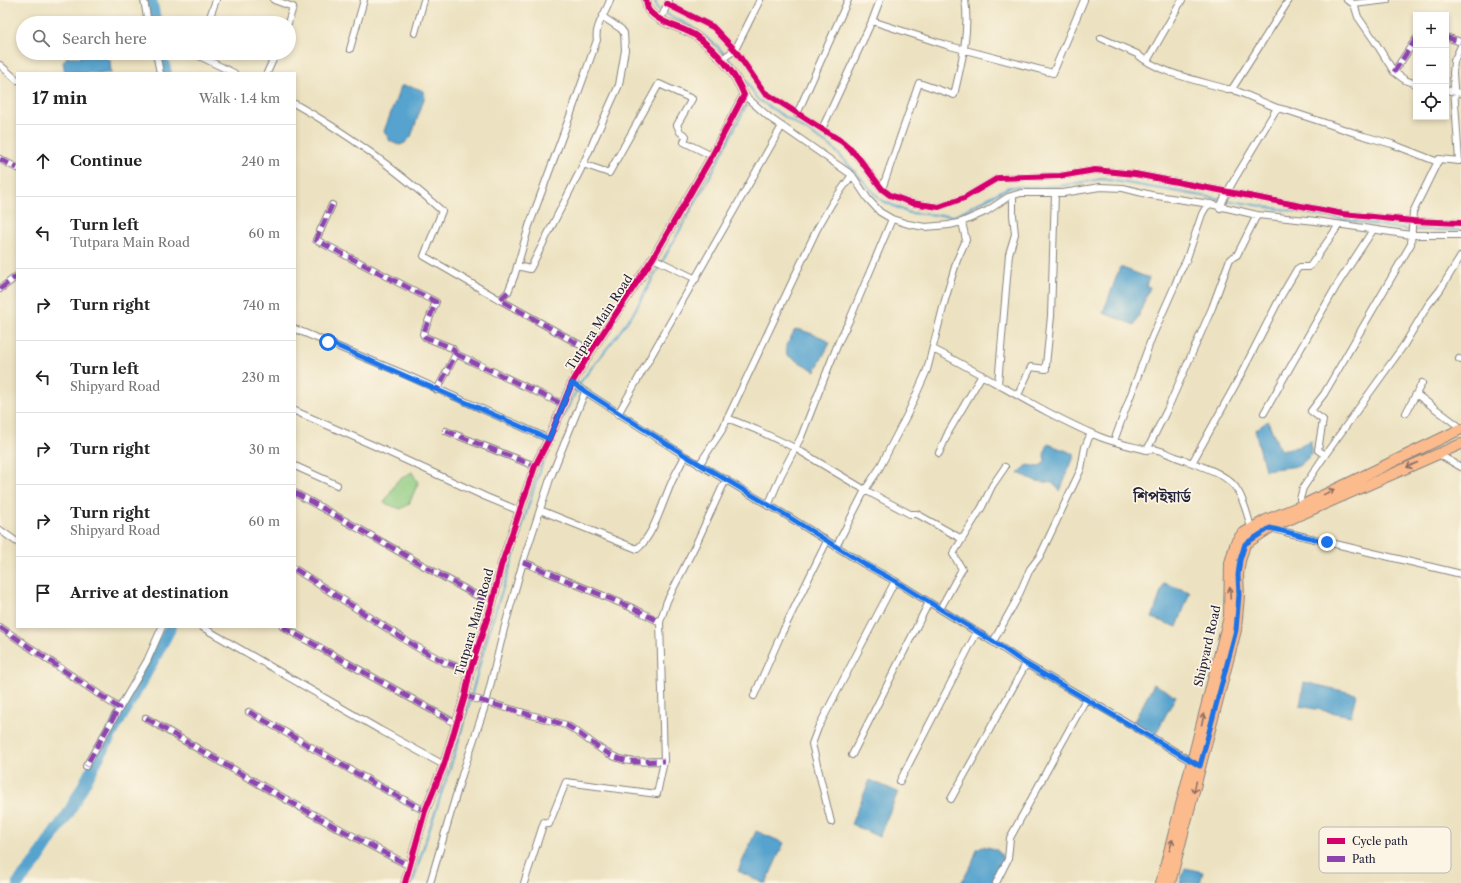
<!DOCTYPE html>
<html lang="en">
<head>
<meta charset="utf-8">
<style>
	body { margin:0; font-family:"Libre Caslon Text","Noto Serif Bengali",serif; background:#f2f2f2; color:#222 }
	.controls { position:absolute; right:12px; top:12px; display:grid; overflow:hidden; border-radius:0px; box-shadow:0 2px 6px #0003 }
	.controls button { width:36px; height:36px; display:grid; place-items:center; padding:0; border:0; border-bottom:1px solid #e0e0e0; background:#fff; color:#222; font:20px sans-serif }
	.stop { position:absolute; width:12px; height:12px; margin:-9px; border:3px solid #1a73e8; border-radius:50%; background:#fff }
	.stop.end { background:#1a73e8; border-color:#fff; box-shadow:0 1px 4px #0008 }
	.list { margin:0; padding:0; list-style:none }
	h2 { display:flex; justify-content:space-between; align-items:center; height:52px; margin:0; padding:0 16px; font-size:17px }
	h2 small { font-size:13px; font-weight:400; color:#767676 }
	.list li { display:grid; grid-template-columns:26px 1fr auto; gap:12px; align-items:center; box-sizing:border-box; height:72px; padding:0 16px; border-top:1px solid #e0e0e0 }
	.list b { display:block; font-size:15px; white-space:nowrap }
	.list p { margin:0; font-size:13px; white-space:nowrap; color:#767676 }
	.list em { font-size:13px; font-style:normal; color:#767676 }
	.icon { flex:none; width:22px; height:22px; fill:none; stroke:currentColor; stroke-width:2; stroke-linecap:round; stroke-linejoin:round }
	.map { position:relative; flex:none; width:1461px; height:883px; overflow:hidden }
	.search { position:absolute; background:#fff; box-shadow:0 2px 6px #0003; left:16px; top:16px; width:280px; height:44px; display:flex; align-items:center; gap:10px; box-sizing:border-box; padding:0 14px; border-radius:22px; color:#767676; font-size:15px }
	.panel { position:absolute; background:#fff; box-shadow:0 2px 6px #0003; left:16px; top:72px; width:280px; height:556px; border-radius:0px }
	.map>svg:first-child { display:block }
</style>
</head>
<body>
<div class="map">
<svg width="1461" height="883" viewBox="0 0 1461 883">
	<rect width="100%" height="100%" fill="#fcf5e5"/>
	<filter id="ink" filterUnits="userSpaceOnUse"><feTurbulence type="fractalNoise" baseFrequency=".025" numOctaves="2"/><feDisplacementMap in="SourceGraphic" scale="8" xChannelSelector="R" yChannelSelector="G"/><feConvolveMatrix kernelMatrix="1 2 1 2 8 2 1 2 1" color-interpolation-filters="sRGB"/></filter>
	<filter id="wash" filterUnits="userSpaceOnUse"><feTurbulence type="fractalNoise" baseFrequency=".012" numOctaves="4" result="noise"/><feDisplacementMap in="SourceGraphic" scale="16" xChannelSelector="R" yChannelSelector="G"/><feGaussianBlur stdDeviation="0.9" result="paint"/><feColorMatrix in="noise" values="0 0 0 0 0 0 0 0 0 0 0 0 0 0 0 0 0 1.4 0 .05"/><feComposite in="paint" operator="in"/></filter>
	<g filter="url(#wash)">
		<rect width="100%" height="100%" fill="#ece2c1"/>
		<path fill="#8dca80" stroke="#58765e" d="M412 472 418 483 409 504 401 509 384 503 397 481Z"/>
		<path fill="#55a3ce" stroke="#3c6284" d="M105 56 110 60 111 73H65L63 62 67 57Z
			M401 86C409 86 416 87 423 91L425 96 411 137 405 143 400 145 396 144 390 141 384 131Z
			M1120 267 1149 278 1146 286 1150 287 1135 325 1103 313Z
			M798 329 824 338 830 343 815 371 787 355 786 347 794 331Z
			M1268 421 1280 450 1297 447 1311 440V455L1299 466 1265 470 1255 430Z
			M1048 444 1075 454 1060 491 1052 483 1036 481 1018 473 1028 465 1039 467 1045 461 1044 455Z
			M1164 583 1190 592 1177 627 1152 618Z
			M1304 682 1356 694 1351 716 1300 706Z
			M1154 684 1176 696 1155 735 1133 723Z
			M870 780 898 792 879 837 851 824Z
			M756 831 784 843 766 883H763L738 871Z
			M982 846C995 849 999 848 1004 861L993 883H961L972 864 977 849Z
			M1185 868 1203 872 1200 883H1180Z"/>
		<g fill="none" stroke-linecap="round" stroke-linejoin="round">
			<path stroke="#55a3ce" stroke-width="2" d="M655 0 657 9 692 27 716 45 743 75 757 99 832 147 881 200 909 213 954 216 1009 187 1060 186 1102 179 1221 199
				M1226 200 1408 230
				M1415 230H1461
				M560 423 582 380 616 337 634 312 714 169 747 104
				M413 883C428 827 450 774 465 719 474 686 482 654 492 622 498 601 506 580 513 559 524 523 532 487 547 452"/>
			<path stroke="#55a3ce" stroke-width="12" d="M151 0 156 23
				M161 53 166 73
				M18 883 36 862 53 835 68 814 104 747 143 679 171 627"/>
		</g>
	</g>
	<g filter="url(#ink)">
		<g fill="none" stroke-linecap="round" stroke-linejoin="round">
			<defs>
				<path id="street" d="M144 0 148 23
					M274 0 293 7 288 23
					M880 0 872 21 946 45 1053 73 1084 0
					M1347 0 1354 4 1387 0
					M667 4 713 27 735 50 764 92 844 143 858 157 882 189 890 195 912 203 939 207 964 198 998 178 1060 176 1095 170 1135 174 1343 214 1413 221 1461 223
					M1354 4 1358 17 1374 40 1394 72 1405 80 1416 84
					M661 19 669 0
					M208 22 216 0
					M415 33 424 0
					M1446 37 1461 42
					M1101 38 1137 54C1158 73 1200 81 1227 89H1232L1277 108 1289 111 1364 136 1392 144 1438 162
					M350 49 364 0
					M156 53 160 73
					M193 53 234 73
					M722 59 735 50 760 0
					M1147 61 1182 0
					M0 65 17 80
					M1394 72 1416 39
					M267 73 276 53
					M1232 89 1289 0
					M1446 90 1461 93
					M744 95 770 118 852 175 868 199 880 212 892 219 908 224 925 227 949 225 962 222 987 211 1008 197 1021 193H1063L1100 187 1123 188 1151 195 1210 204 1257 215 1316 221 1411 235H1461
					M295 104C349 134 397 170 442 211L424 256 500 300
					M797 114 848 0
					M822 129 872 21
					M0 159 17 168
					M583 164 609 173 659 84 692 99 677 125 680 132 686 136 684 142 712 156
					M882 189 919 83 954 95C961 65 970 32 965 0
					M332 205 316 240 436 302 423 334 425 337 452 348 456 354 437 390
					M1220 208 1225 196 1234 180 1277 108
					M653 258 696 279
					M517 266 530 269 580 171 619 85 625 50 624 33 621 29 603 17
					M0 289 17 276
					M295 329 404 374 549 439
					M933 349C989 377 1042 413 1100 437 1115 443 1131 446 1147 450 1157 447 1167 454 1176 457 1196 465 1229 472 1239 493 1245 504 1248 516 1251 528
					M591 351 500 300 508 292 514 277 529 226 571 113 597 40C594 27 606 13 610 0
					M456 354 564 405
					M1459 359 1461 360
					M572 383 685 456 789 517 864 564 895 581 993 642 1026 664 1123 720 1194 763
					M1422 383 1416 394 1461 428
					M998 384 1009 254 1015 234 1013 215V196
					M1018 395 1031 367 1046 369V365L1051 316 1055 193
					M295 411 377 447 486 497 520 511
					M1264 413 1337 285 1373 230
					M1406 413 1416 394
					M618 414 782 126
					M727 418 757 430 795 448 865 490 910 514H917L962 539
					M446 431 535 466
					M1114 441 1152 337 1175 285 1180 272 1186 261 1202 214 1206 207 1210 204
					M1147 450 1167 410 1212 308 1230 259 1237 255 1257 215
					M939 453 949 431 982 375
					M1438 454 1461 467
					M1325 455 1318 450 1323 420 1311 411 1324 394 1411 244 1413 212 1439 159 1459 161 1453 73 1454 61 1461 46
					M1192 463 1238 380 1280 298 1297 269 1300 267H1309L1311 265 1339 225
					M699 465 722 430 817 229 832 203 852 175
					M295 466 337 485
					M295 493C361 529 426 568 492 604
					M1303 505 1300 499 1303 488 1325 455 1404 345 1428 305 1440 290 1461 256
					M768 506 781 475 801 437 839 341 850 319 892 219
					M540 510 637 549C654 536 664 498 673 479 677 471 681 464 685 456
					M1270 528 1285 532 1461 574
					M0 530 17 542
					M836 547 865 490 879 469 908 413 927 370 945 300 957 260 966 240 962 222
					M523 562 637 610 660 622
					M295 569 413 645 444 662 470 671
					M940 609 962 569 953 554 982 507 992 486 1005 467
					M0 627 119 708
					M202 627 380 730 444 765
					M283 627 455 723
					M993 642 1017 599 1030 569 1040 556 1081 469 1085 447 1091 433
					M465 696 566 725C585 735 601 754 624 760 634 763 652 761 664 761
					M754 696 779 639 827 541
					M249 712C308 744 365 780 425 811
					M146 718C233 770 320 820 410 866
					M852 755 929 602
					M86 766 147 661 162 627
					M900 781 977 632
					M951 799 1026 664
					M831 822 812 744 818 728 895 581
					M430 883 462 775 486 703 504 629 523 562 550 479 585 392
					M524 883 544 822 549 824 566 782 657 794 664 761 660 622 667 601 696 544 726 479
					M996 883 1008 859 1010 838 1086 699"/>
				<path id="secondary" d="M405 883 425 811 444 765 465 696 470 671 492 604 501 566 535 466 549 439 572 383 591 351 653 258 712 156 744 95C735 72 716 50 696 36 683 27 657 23 648 9 647 7 647 3 646 0"/>
				<path id="primary" d="M1161 883 1229 617 1230 563 1236 542 1242 534 1266 520 1303 505 1461 429
					M1170 883 1236 630 1239 595 1238 575 1240 561 1245 544 1270 528 1461 444"/>
			</defs>
			<use href="#street" stroke="#87827e" stroke-width="8"/>
			<use href="#secondary" stroke="#87827e" stroke-width="10"/>
			<use href="#primary" stroke="#87827e" stroke-width="12"/>
			<use href="#street" stroke="#fff" stroke-width="6"/>
			<use href="#secondary" stroke="#fde4d1" stroke-width="9"/>
			<use href="#primary" stroke="#fbbb8d" stroke-width="10"/>
			<path stroke="#8e44ad" stroke-width="5" stroke-dasharray="10 5" stroke-linecap="butt" d="M1446 37 1461 42
				M1394 72 1416 39
				M0 159 17 168
				M332 205 316 240 436 302 423 334 425 337 452 348 456 354 437 390
				M0 289 17 276
				M508 292 500 300 591 351
				M456 354 564 405
				M446 431 535 466
				M295 493C361 529 426 568 492 604
				M523 562 637 610 660 622
				M295 569 413 645 444 662 470 671
				M0 627 119 708 86 766
				M283 627 455 723
				M465 696 566 725C585 735 601 754 624 760 634 763 652 761 664 761
				M249 712C308 744 365 780 425 811
				M146 718C233 770 320 820 410 866"/>
			<defs>
				<path id="cycleway" d="M667 4 713 27 735 50 764 92 844 143 858 157 882 189 890 195 912 203 939 207 964 198 998 178 1060 176 1095 170 1135 174 1343 214 1413 221 1461 223
					M405 883 425 811 444 765 465 696 470 671 492 604 501 566 535 466 549 439 572 383 591 351 653 258 712 156 744 95C735 72 716 50 696 36 683 27 657 23 648 9 647 7 647 3 646 0"/>
			</defs>
			<use href="#cycleway" stroke="#fcf5e5" stroke-width="8"/>
			<use href="#cycleway" stroke="#d6006c" stroke-width="6"/>
		</g>
		<defs><path id="oneway-shaft" d="M-6 0H5M1.5-3L5.5 0L1.5 3" fill="none" stroke-width="1.6" stroke-linecap="round" stroke-linejoin="round"/></defs>
		<g stroke="#8e6e64">
			<use href="#oneway-shaft" transform="translate(1412 465) rotate(156)"/>
			<use href="#oneway-shaft" transform="translate(1329 492) rotate(-26)"/>
			<use href="#oneway-shaft" transform="translate(1230 593) rotate(-93)"/>
			<use href="#oneway-shaft" transform="translate(1203 719) rotate(-76)"/>
			<use href="#oneway-shaft" transform="translate(1195 787) rotate(104)"/>
			<use href="#oneway-shaft" transform="translate(1171 845) rotate(-75)"/>
		</g>
	</g>
	<g fill="none" stroke-linecap="round" stroke-linejoin="round" filter="url(#ink)">
		<path stroke="#1a73e8" stroke-width="5" d="M328 342 549 439 572 383 686 456 789 517 864 564 895 581 994 642 1026 664 1200 766 1236 630 1239 595 1238 575 1240 560 1245 544 1270 528 1327 542"/>
	</g>
	<g text-anchor="middle" dominant-baseline="central" stroke-width="3.5" stroke-linejoin="round" paint-order="stroke">
		<g font-size="12" fill="#22223b" stroke="#fcf5e5">
			<text transform="translate(599 322) rotate(-57)">Tutpara Main Road</text>
			<text transform="translate(474 622) rotate(-74)">Tutpara Main Road</text>
			<text transform="translate(1207 646) rotate(-77)">Shipyard Road</text>
		</g>
		<g font-size="16" font-weight="bold" fill="#22223b" stroke="#fcf5e5">
			<text x="1162" y="496">শিপইয়ার্ড</text>
		</g>
	</g>
	<rect x="1319" y="827" width="132" height="46" rx="6" fill="#fcf5e5" stroke="#bbb6b2" stroke-width="1"/>
	<rect x="1327" y="838" width="18" height="6" fill="#d6006c"/>
	<rect x="1327" y="856" width="18" height="6" fill="#8e44ad"/>
	<g font-size="11" fill="#22223b">
		<text x="1352" y="845">Cycle path</text>
		<text x="1352" y="863">Path</text>
	</g>
</svg>
<div class="controls">
<button>+</button>
<button>−</button>
<button><svg class="icon" aria-label="locate" viewBox="0 0 24 24"><circle cx="12" cy="12" r="6"/><path d="M12 2v4M12 18v4M2 12h4M18 12h4"/></svg></button>
</div>
<div class="stop" style="left:328px;top:342px"></div>
<div class="stop end" style="left:1327px;top:542px"></div>
<div class="search"><svg class="icon" aria-label="search" viewBox="0 0 24 24"><circle cx="10" cy="10" r="6"/><path d="M15 15l6 6"/></svg>Search here</div>
<section class="panel">
<h2>17 min<small>Walk · 1.4 km</small></h2>
<ul class="list">
<li><svg class="icon" aria-label="ahead" viewBox="0 0 24 24"><path d="M12 20V5M6 11l6-6 6 6"/></svg><div><b>Continue</b></div><em>240 m</em></li>
<li><svg class="icon" aria-label="left" viewBox="0 0 24 24"><path d="M17 20v-9H6M10 6l-5 5 5 5"/></svg><div><b>Turn left</b><p>Tutpara Main Road</p></div><em>60 m</em></li>
<li><svg class="icon" aria-label="right" viewBox="0 0 24 24"><path d="M7 20v-9h11M14 6l5 5-5 5"/></svg><div><b>Turn right</b></div><em>740 m</em></li>
<li><svg class="icon" aria-label="left" viewBox="0 0 24 24"><path d="M17 20v-9H6M10 6l-5 5 5 5"/></svg><div><b>Turn left</b><p>Shipyard Road</p></div><em>230 m</em></li>
<li><svg class="icon" aria-label="right" viewBox="0 0 24 24"><path d="M7 20v-9h11M14 6l5 5-5 5"/></svg><div><b>Turn right</b></div><em>30 m</em></li>
<li><svg class="icon" aria-label="right" viewBox="0 0 24 24"><path d="M7 20v-9h11M14 6l5 5-5 5"/></svg><div><b>Turn right</b><p>Shipyard Road</p></div><em>60 m</em></li>
<li><svg class="icon" aria-label="arrive" viewBox="0 0 24 24"><path d="M6 21V4h12l-3 4 3 4H6"/></svg><div><b>Arrive at destination</b></div></li>
</ul>
</section>
</div>
</body>
</html>
